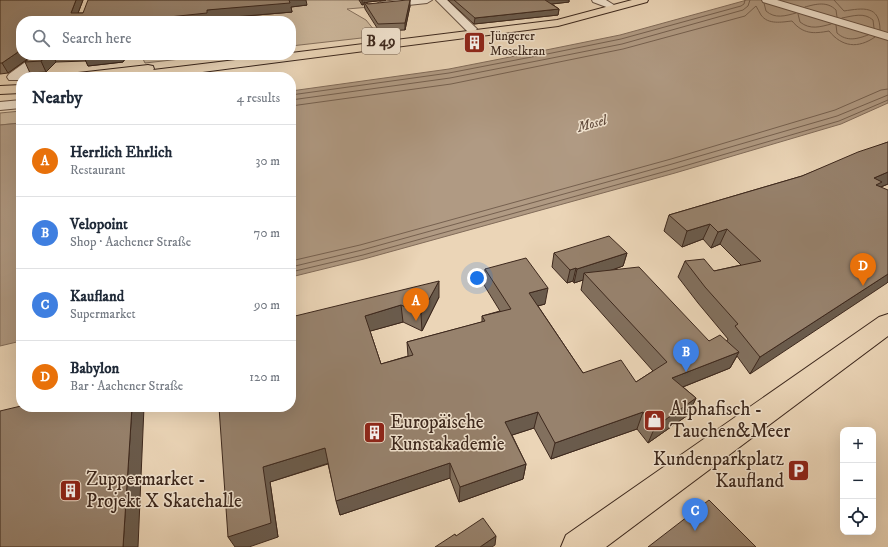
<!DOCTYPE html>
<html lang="en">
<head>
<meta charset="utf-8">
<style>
	body { margin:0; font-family:"IM FELL DW Pica",serif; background:#f2f2f3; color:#1f2937 }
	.controls { position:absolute; right:12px; bottom:12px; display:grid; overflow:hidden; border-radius:8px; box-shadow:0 4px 16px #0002 }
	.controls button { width:36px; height:36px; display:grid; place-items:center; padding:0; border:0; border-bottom:1px solid #e0e1e3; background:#fff; color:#1f2937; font:20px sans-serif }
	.you { position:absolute; left:477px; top:278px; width:14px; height:14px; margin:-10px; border:3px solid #fff; border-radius:50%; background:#1a73e8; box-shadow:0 0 0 6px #1a73e833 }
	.badge { display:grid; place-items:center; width:26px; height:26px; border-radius:50%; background:#db2777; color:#fff; font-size:13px; font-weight:700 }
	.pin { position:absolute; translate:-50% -33px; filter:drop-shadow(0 1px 2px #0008) }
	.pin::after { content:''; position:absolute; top:21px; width:14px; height:12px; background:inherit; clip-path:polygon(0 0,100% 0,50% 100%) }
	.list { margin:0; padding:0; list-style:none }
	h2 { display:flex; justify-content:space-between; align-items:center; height:52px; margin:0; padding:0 16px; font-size:17px }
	h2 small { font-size:13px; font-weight:400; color:#747a83 }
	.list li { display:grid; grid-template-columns:26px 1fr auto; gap:12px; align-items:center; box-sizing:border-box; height:72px; padding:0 16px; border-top:1px solid #e0e1e3 }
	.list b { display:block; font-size:15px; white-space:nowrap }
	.list p { margin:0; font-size:13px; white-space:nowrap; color:#747a83 }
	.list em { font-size:13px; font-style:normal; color:#747a83 }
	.icon { flex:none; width:22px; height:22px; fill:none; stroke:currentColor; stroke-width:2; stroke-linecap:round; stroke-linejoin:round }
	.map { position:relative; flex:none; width:888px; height:547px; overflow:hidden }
	.search { position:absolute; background:#fff; box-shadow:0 4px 16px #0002; left:16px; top:16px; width:280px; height:44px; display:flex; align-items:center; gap:10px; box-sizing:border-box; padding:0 14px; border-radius:16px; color:#747a83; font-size:15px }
	.panel { position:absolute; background:#fff; box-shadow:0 4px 16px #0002; left:16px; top:72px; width:280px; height:340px; border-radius:16px }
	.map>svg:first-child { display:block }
</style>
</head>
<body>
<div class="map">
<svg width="888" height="547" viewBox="0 0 888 547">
	<rect width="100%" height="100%" fill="#ebd5b7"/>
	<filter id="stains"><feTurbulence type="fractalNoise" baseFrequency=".005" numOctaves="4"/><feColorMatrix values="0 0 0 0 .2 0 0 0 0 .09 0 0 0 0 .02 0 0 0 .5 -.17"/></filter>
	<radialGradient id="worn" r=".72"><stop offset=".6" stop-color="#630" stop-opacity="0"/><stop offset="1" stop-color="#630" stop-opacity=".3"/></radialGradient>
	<path fill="#cdb89d" stroke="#85705d" d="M305 0H363L370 7 347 9 366 20 379 36 291 46V21H220L221 18 292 12 290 7Z
		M143 55H216L145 63 142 57Z
		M21 111V123L0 125V113Z"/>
	<path fill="#b09a83" stroke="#826c5a" d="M747 0H888V103L841 124 675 173 364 259 291 277V91L449 69 546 50 620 35Z
		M21 123V341L0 346V125Z"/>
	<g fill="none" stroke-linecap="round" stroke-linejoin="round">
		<path stroke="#766150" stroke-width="1" d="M834 0 844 11C863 8 880 5 880 30
			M764 3 766 11C775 19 785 16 796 13
			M805 7C816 4 827 1 836 10L837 17
			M798 14 800 22C810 30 820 27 831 24
			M842 18C853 16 864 12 873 20L874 28
			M836 25 837 33C847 42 857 39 868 35
			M291 95 449 73 547 54 621 39 741 6 744 4 745 0
			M291 100 450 78 547 59 622 44 743 10 748 6 750 0
			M291 106 451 84 623 49 745 16 756 6C758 9 759 12 761 15 768 25 782 22 792 21 803 34 813 34 829 31 842 47 858 49 875 37
			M291 261 360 245 671 159 835 110 881 90 888 89
			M291 267 362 250 672 164 837 116 888 95
			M291 272 363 255 674 169 839 121 888 100"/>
		<defs>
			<path id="minor" d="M399 0H432L427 3 380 8 375 5 380 2Z
				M436 0H447L475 27 477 29 475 31H467Z
				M592 0H606L614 5 609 8 593 2Z
				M762 0H777L888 33V40L763 2Z
				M35 55H49L19 80H9L7 77 9 74Z
				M186 67 191 68 193 71C187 79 176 77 167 77L169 74Z
				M21 100V108L0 110V102Z"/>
			<path id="major" d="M632 0H648L647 2 558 26 164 77H126L128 75 112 77H71L73 74 78 73 148 65 153 66 154 69 153 70 277 55H291V53L557 20Z
				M21 85V93L0 94V86Z
				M888 314V336L606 547H561L566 535 879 317Z"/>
		</defs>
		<use href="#minor" stroke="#685344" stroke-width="2"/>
		<use href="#major" stroke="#3d281d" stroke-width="2"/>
		<use href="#minor" fill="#f2e4d0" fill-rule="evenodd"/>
		<use href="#major" fill="#ebd5b7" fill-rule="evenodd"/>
	</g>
	<path fill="#82705e" stroke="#3d281d" d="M0 0H83L78 13H83L307 5 291 7 292 12 210 19 21 21V55H33L8 73 0 74Z
		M359 0H386L368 2 366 3 368 4 410 6 405 30 379 31 365 9 364 4 362 5Z
		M448 0H569V2L552 4 559 9 558 15 474 24Z
		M34 55H143L142 57 125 59 123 62 88 66 86 61 56 62 46 72 30 73 25 62Z
		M888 142V184L881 187 750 374 737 356 730 368 683 387 696 398 688 415 648 443 637 429 551 459 534 428 512 435 526 464 523 479 459 502 450 478 340 515 328 464 270 482 278 537 219 407 291 317 439 297 422 331 403 322 370 331 381 364 408 356 407 342 482 322V316L500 311 484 285 485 269 545 304 538 306 583 373 636 382 653 371 581 290 583 280 574 283 573 281 567 283 552 267 554 253H627L623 266 612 270 709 341H727L728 339 698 303 678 277 685 261 714 271 741 265 720 244 711 248 703 239 682 247 664 231 669 215 802 176Z"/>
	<path fill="#6a5b4c" stroke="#3d281d" d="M76 0H83L75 21 71 13Z
		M289 0H306L307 5 291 7 292 12 210 19V21H149L150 19 207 10Z
		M362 0H386L368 2 365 3 364 2V4L362 5Z
		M410 0V6L405 30V23Z
		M544 0H569V2L543 5Z
		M559 9 558 15 474 24 475 18Z
		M21 50V55H33L8 73 2 63Z
		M48 55H53L56 62 46 72 41 61Z
		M83 55H143L142 57 125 59 123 62 88 66Z
		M888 172V184L878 188 873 197 874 178Z
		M710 224 703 239 682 247 687 231Z
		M727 229 720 244 711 248 718 232Z
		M627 253 623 266 589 278 584 273 583 280 574 283 577 269Z
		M576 268 573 281 567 283 570 270Z
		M888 274V282L887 283 750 374 760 357Z
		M439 281V297L422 331 421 314Z
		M548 288 545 304 526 309 529 293Z
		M401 305 403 322 367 332 365 316Z
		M739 352 730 368 665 394 672 378Z
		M696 398 688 415 648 443 655 427Z
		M132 407H144L138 547H123Z
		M538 412 534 428 503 438 505 422Z
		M643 412 637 429 551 459 555 443Z
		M325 448 329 463 270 482 278 537 249 547H235L228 537 263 467Z
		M450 463V478L340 515 336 501Z
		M526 464 523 479 459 502 460 487Z
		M496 536 495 545 492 547H480Z"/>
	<path fill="#97826d" stroke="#3d281d" d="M0 0H76L71 13H83L88 0H289L290 3 207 10V13L150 19 149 21H21V50L2 63H0Z
		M407 0H410L405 23 378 24 364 2 368 4Z
		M454 0H545L559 9 475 18Z
		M34 55H48L41 61 25 62Z
		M888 142V172L874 178 882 182 876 185 888 190V274L760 357 735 326 738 324 705 287 685 261 704 259 714 271 761 261 727 229 718 232 710 224 687 231 669 215 802 176 858 152Z
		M609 236 627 253 577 269 576 268 570 270 554 253Z
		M526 258 548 288 529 293 583 373 621 360 636 382 667 362 584 273 639 267 709 341 720 335 739 352 672 378 696 398 655 427 643 412 555 443 538 412 505 422 526 464 460 487 450 463 336 501 325 448 263 467 271 523 228 537 219 407H291V317L439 281 421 314 401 305 365 316 381 364 413 355 407 342 485 321 482 316 511 309 485 269Z
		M21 406V407H132L123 547H0V411Z
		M709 500 756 547H648Z
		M483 518 496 536 480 547H435L455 534 456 536Z"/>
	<defs>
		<symbol id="building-square" viewBox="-11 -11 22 22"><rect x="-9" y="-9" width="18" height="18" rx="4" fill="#8f2418" stroke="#f2e4d0"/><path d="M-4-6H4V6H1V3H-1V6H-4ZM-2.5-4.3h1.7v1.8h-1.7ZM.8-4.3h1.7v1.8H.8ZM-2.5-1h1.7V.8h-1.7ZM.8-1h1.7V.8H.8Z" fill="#fff"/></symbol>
		<symbol id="shop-square" viewBox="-11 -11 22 22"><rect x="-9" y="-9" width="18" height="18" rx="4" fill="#8f2418" stroke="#f2e4d0"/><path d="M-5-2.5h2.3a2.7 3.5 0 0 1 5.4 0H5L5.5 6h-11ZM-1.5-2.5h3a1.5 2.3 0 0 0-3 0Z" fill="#fff"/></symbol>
		<symbol id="parking-square" viewBox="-11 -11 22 22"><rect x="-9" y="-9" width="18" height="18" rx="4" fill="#8f2418" stroke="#f2e4d0"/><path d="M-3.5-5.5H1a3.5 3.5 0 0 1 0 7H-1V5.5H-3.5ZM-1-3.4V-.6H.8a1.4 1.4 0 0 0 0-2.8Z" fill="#fff"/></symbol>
	</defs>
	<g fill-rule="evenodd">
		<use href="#building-square" x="462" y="30" width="25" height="25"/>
		<use href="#shop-square" x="642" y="408" width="25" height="25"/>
		<use href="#building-square" x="362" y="420" width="25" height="25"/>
		<use href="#parking-square" x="786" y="458" width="25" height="25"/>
		<use href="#building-square" x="58" y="478" width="25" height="25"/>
	</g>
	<g text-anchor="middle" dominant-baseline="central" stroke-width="3" stroke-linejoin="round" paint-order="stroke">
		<g font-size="13" fill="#3d281d" stroke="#f2e4d0" text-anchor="start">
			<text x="490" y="36">Jüngerer<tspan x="490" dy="15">Moselkran</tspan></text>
		</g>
		<g font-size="14" font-style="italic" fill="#604a3c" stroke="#f2e4d0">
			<text transform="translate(592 124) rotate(-16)">Mosel</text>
		</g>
		<rect fill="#f2e4d0" stroke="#736053" stroke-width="1" x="362" y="28" width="38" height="26" rx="3"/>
		<g font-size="15" font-weight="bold" fill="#3d281d">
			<text x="381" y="41">B 49</text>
		</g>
		<g font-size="19" fill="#3d281d" stroke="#f2e4d0" text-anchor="start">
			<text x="670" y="409">Alphafisch -<tspan x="670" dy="22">Tauchen&amp;Meer</tspan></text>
			<text x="390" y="422">Europäische<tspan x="390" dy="22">Kunstakademie</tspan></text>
			<text x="784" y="459" text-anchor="end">Kundenparkplatz<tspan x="784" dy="22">Kaufland</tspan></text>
			<text x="86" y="479">Zuppermarket -<tspan x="86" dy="22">Projekt X Skatehalle</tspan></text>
		</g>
	</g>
	<rect width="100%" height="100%" filter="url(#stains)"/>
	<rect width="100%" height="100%" fill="url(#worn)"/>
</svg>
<div class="controls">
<button>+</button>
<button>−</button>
<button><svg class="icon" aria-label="locate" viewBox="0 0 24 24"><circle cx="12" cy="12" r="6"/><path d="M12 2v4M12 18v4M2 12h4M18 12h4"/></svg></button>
</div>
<div class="you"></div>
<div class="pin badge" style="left:416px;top:321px;background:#e8710a">A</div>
<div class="pin badge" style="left:686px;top:372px;background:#3f7fe0">B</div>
<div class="pin badge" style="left:695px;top:531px;background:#3f7fe0">C</div>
<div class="pin badge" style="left:863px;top:286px;background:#e8710a">D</div>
<div class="search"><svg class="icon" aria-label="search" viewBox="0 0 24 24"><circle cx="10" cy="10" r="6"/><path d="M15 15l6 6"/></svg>Search here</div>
<section class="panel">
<h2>Nearby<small>4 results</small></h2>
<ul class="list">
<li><span class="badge" style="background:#e8710a">A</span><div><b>Herrlich Ehrlich</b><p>Restaurant</p></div><em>30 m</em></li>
<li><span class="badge" style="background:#3f7fe0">B</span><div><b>Velopoint</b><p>Shop · Aachener Straße</p></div><em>70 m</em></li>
<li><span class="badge" style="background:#3f7fe0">C</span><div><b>Kaufland</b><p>Supermarket</p></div><em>90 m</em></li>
<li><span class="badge" style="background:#e8710a">D</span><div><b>Babylon</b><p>Bar · Aachener Straße</p></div><em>120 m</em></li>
</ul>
</section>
</div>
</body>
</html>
